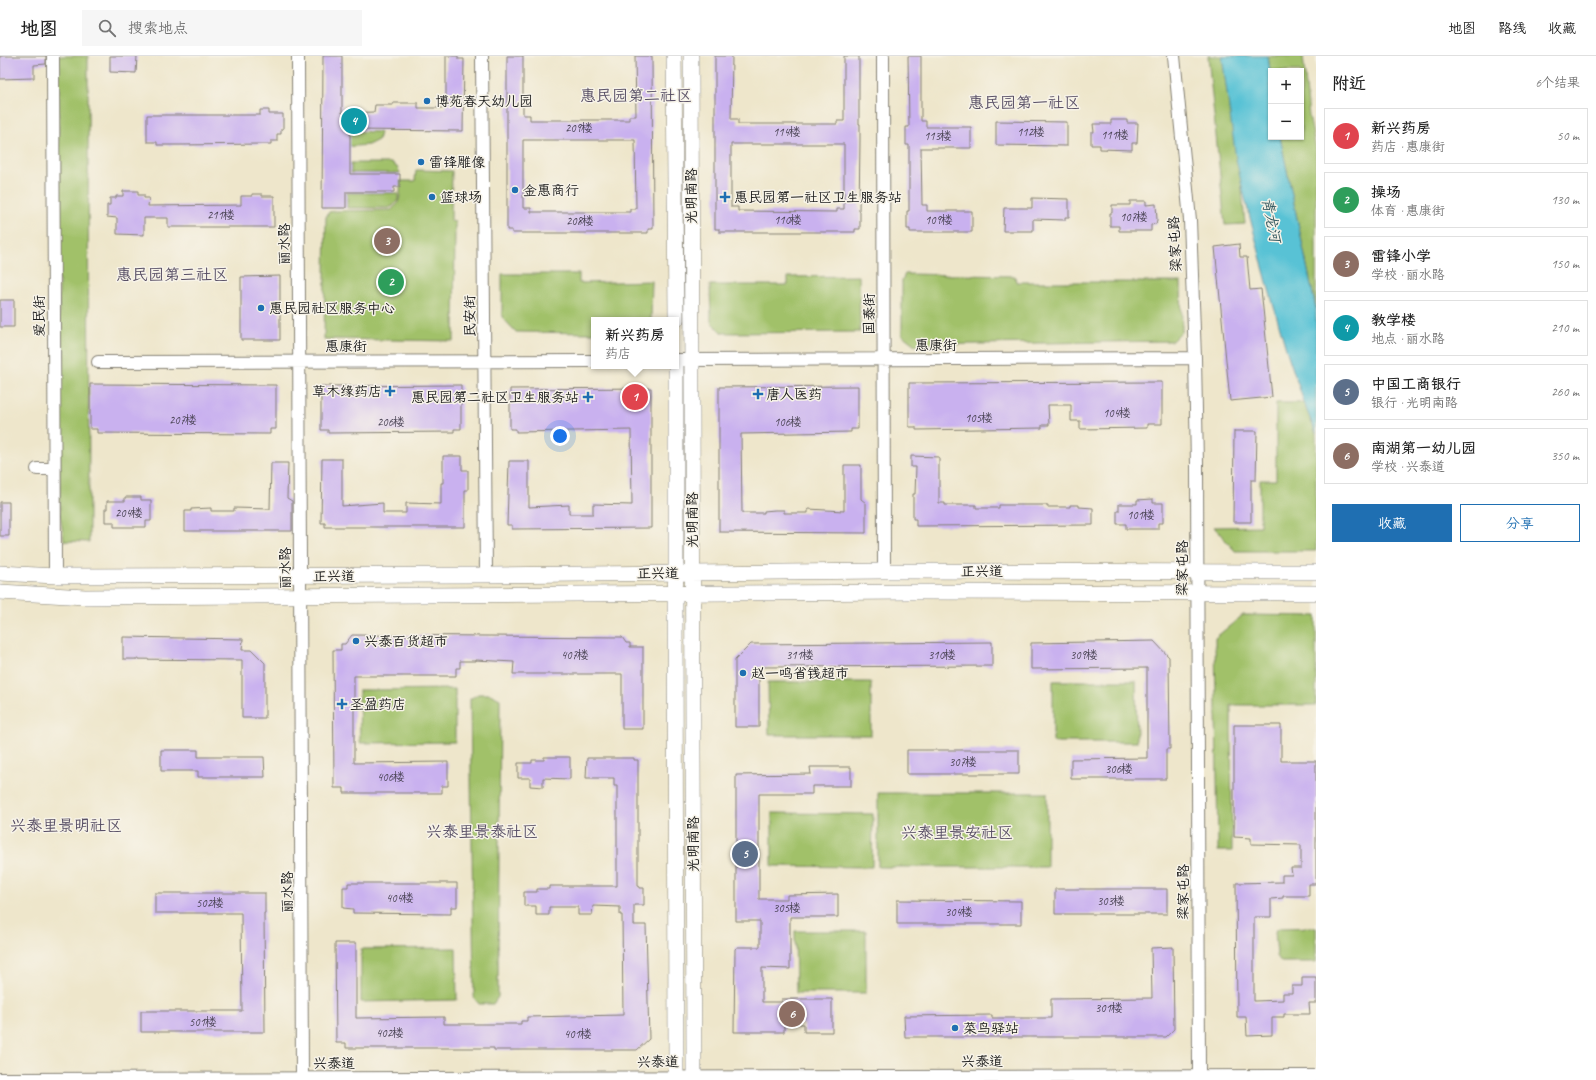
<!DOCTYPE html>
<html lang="zh">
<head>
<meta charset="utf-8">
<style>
	body { margin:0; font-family:Caveat,"LXGW WenKai TC",sans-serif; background:#f6f6f6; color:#222 }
	.controls { position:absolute; right:12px; top:12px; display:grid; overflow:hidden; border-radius:0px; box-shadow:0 1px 3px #0004 }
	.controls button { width:36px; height:36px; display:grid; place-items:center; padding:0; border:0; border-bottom:1px solid #e0e0e0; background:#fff; color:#222; font:20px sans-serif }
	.you { position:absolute; left:560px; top:380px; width:14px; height:14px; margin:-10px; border:3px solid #fff; border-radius:50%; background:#1a73e8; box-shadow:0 0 0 6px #1a73e833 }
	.badge { display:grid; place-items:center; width:26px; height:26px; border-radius:50%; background:#1f6fb2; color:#fff; font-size:13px; font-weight:700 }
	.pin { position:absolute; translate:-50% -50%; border:2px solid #fff; box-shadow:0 1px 4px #0006 }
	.popup { position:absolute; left:591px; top:261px; width:88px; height:52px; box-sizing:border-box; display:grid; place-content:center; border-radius:0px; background:#fff; filter:drop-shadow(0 1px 3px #0005); font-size:13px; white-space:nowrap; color:#767676 }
	.popup b { font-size:15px; color:#222 }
	.popup::after { content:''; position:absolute; left:50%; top:100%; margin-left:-8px; border:8px solid transparent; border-top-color:#fff }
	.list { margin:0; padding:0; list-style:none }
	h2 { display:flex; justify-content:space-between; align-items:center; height:52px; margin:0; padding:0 16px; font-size:17px }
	h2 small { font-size:13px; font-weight:400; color:#767676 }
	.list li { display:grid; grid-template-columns:26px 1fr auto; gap:12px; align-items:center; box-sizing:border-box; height:56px; margin:0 8px 8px; padding:0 8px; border:1px solid #e0e0e0; border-radius:0px }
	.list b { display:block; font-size:15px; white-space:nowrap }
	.list p { margin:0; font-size:13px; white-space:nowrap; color:#767676 }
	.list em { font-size:13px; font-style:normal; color:#767676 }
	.actions { display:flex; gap:8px; padding:12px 16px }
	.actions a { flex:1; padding:9px 0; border:1px solid #1f6fb2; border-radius:0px; text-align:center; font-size:14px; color:#1f6fb2 }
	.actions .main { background:#1f6fb2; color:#fff }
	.icon { flex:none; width:22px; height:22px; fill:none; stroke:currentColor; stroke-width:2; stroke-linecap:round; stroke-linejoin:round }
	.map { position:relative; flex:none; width:1316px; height:1024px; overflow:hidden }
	header { display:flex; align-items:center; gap:24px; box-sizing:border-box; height:56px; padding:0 20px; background:#fff; border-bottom:1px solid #e0e0e0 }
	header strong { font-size:19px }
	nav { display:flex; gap:22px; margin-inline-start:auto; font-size:14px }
	.search { width:280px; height:36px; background:#f6f6f6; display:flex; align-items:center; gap:10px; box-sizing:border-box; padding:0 14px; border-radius:0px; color:#767676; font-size:15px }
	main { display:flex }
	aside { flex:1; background:#fff }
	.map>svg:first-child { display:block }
</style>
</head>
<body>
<header>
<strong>地图</strong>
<div class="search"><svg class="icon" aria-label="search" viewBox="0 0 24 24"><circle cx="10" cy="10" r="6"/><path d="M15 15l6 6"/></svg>搜索地点</div>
<nav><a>地图</a><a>路线</a><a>收藏</a></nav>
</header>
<main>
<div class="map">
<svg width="1316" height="1024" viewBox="0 0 1316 1024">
	<rect width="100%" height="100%" fill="#f7f3e8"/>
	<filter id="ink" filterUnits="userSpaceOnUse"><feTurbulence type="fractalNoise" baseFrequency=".025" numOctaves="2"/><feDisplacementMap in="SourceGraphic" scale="8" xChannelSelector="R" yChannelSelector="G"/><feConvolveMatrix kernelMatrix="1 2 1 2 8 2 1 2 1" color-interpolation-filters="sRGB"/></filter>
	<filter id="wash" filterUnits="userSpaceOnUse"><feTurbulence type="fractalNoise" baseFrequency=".012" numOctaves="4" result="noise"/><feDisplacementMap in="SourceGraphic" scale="16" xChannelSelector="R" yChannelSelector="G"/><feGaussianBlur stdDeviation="0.9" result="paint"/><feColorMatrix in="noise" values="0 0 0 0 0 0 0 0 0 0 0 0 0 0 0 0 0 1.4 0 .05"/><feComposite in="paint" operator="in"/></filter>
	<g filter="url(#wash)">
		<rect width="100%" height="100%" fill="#eee6cb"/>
		<path fill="#a1c169" stroke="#5e6e42" d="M58 0H88L89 486 64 485 60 459Z
			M1208 0H1230L1245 168 1225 169Z
			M1268 0H1303L1309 60 1316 93V253L1280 81H1301V15H1271V23Z
			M343 75 380 76 378 84 368 89 343 91Z
			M351 107H391L397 111 400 117H351Z
			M416 114 452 115 451 165 455 166 454 285 324 283 326 161 329 156 334 155 391 154C402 146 400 138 400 125H415Z
			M347 137H398V144L393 150 389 152H347Z
			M502 218H579V227L652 225 651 264H594V277L516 276 502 261Z
			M905 218 1015 220 1016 226H1181L1182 275 1172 285 915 289 902 279V224Z
			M859 220 860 276 722 277 711 266 710 229H788V221Z
			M1276 347H1304L1316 377V495H1235L1214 471 1260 470V424H1276Z
			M1243 559 1316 560V649H1231L1232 795H1218L1215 582Z
			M1053 625H1136L1137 686H1053Z
			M768 626H871V679H769Z
			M455 633V686L360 687 359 634Z
			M478 638H490L500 643 498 941 493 948H479L474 942 470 643Z
			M878 737H1047V811H878Z
			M772 757 873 758 872 811 772 810Z
			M1316 871V906H1281L1277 900 1275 875 1279 872Z
			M795 875H866V937H796Z
			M456 892 457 944 361 946V893Z"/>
		<path fill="#59c2d5" stroke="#3a6f78" d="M1222 0H1268L1271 23V81H1280L1316 253V377L1307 355 1286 293 1268 230 1243 135 1236 103Z"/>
		<g id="blocks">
			<path fill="#c9b1ef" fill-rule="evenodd" d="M0 0H46V8L34 9V22L0 23Z
				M110 0H137L136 17 110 16Z
				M323 0H342V57L374 56 375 49H393V47H418V52H446V0H458V3H464L463 75 350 74V118H400V131H394V136H346V152H322Z
				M507 0H523V59H530V64H629V60H636L635 0H652L653 173H648V177H512V174H507ZM523 84H635L636 153H630V156H531V152H523Z
				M715 0H732L731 63H738V68H837V65H844V0H859V68H860V85L859 155H860V173H855V176H719V173H715ZM731 88H844V153H837V156L738 155V151H731Z
				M908 0H921V65H926V71H971V92H921L922 149H927V155H972V176H910V173H907V155H909V89H906V71H909Z
				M260 54H269V58H283V73H281V78H277V85H271V88H259L181 89H157V86H147V59H260Z
				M1111 64H1127V67H1138L1137 87H1132V94L1100 93V89H1091V76H1094L1093 68H1111Z
				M996 65 1067 66V90L996 89Z
				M123 135H138V139H144V142H149L148 150 241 149V140H252V138H262V140H274V171H168V162H144V179L117 178V162L107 161V149H110V142H116V140H123Z
				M1032 142 1069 143V161H1065V164L1033 163V175H1003L1004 152H1032Z
				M1130 145H1146V149L1156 148 1157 164 1156 168 1151 169V175H1119V170H1110V157H1112V149H1130Z
				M1239 188 1240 201H1247L1250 234 1261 233 1272 341 1230 345 1215 191Z
				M280 220V284H241V221Z
				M0 244H14V271H0Z
				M1162 326V368H1147V372L1080 373V365H1071V349H1048L1049 369H1042V372L916 374V371H909V327Z
				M90 328 276 329V373H270V378L97 377V373H90Z
				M461 329V373H454V376L328 377V374H321V330Z
				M858 330V373H851V376L741 378 742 457H764V455L775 454H784V457H808V453L844 455V409H861V443L866 447V477L719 476V331Z
				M651 332V472L512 473V469H507L509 405H529V451L569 449V458H593V448L632 449 631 374 516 376V373H510V333Z
				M1234 375H1257L1256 424H1251V466H1233Z
				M443 400H462V414H468V434H465V471H325V467H321L322 403H342V450L383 447V457H406V447L441 448V427H443Z
				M911 400 939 401V447H945V449H976V452H999V449H1047V451H1070V449H1079V451L1093 452V469L916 470V463H913V438H915L916 411H911Z
				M271 407H288L287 442 292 445V475H185V455H191V453L211 452V455H234V452L270 453Z
				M125 441H141V444H151V465H146V471H114V466H105V453H107V445H125Z
				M1153 443V447H1163V467H1158V473H1126V468H1117V455H1119V448H1137V444Z
				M0 446H9V480H0Z
				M352 579 622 581 626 587H630V591H643V673H622V618H513L514 606 476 604V605H460V612H456V620H354V707L448 706V730H442V737H344V732H334L333 594H341V588H345Z
				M123 581 243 583 242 594H252L265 607V662H242V604L123 603Z
				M1154 585 1169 601 1170 693H1166V723H1071V703L1147 702V612L1031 613V587Z
				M992 586V610L759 611V671H735V604L751 588Z
				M1234 669H1281V705H1316V828H1309V840H1283V842L1271 843V861H1254V945L1283 944V937H1292V930H1302V921H1316V947H1309L1310 958H1284V961H1272V979L1247 980 1246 961H1237L1236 827 1282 826V819H1292L1291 812H1301V789L1251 788V782L1234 781Z
				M161 694H198V701H264L265 721H198V715H161Z
				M907 694H1019V718H907Z
				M544 701H570V723L543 722V731L530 730V722H518V707H532V704H544Z
				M587 702H634V704H638V830L640 831V832H644V849H634V869H646L649 983 637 994H494V992H346V987H336L335 887H356V962L444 961V968H521V965H527V961L623 959 622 859H620V851L593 850 592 859H578V851H549V859H536V850H524V836H537V833H549V830H617V730H614V722H586Z
				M810 711H851V730H812V738H759V843H787V839L838 838V861H790V913L762 912V946H782V943H832V976H804V968H784V976H734L735 893 737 891H760V865H736V719L811 718Z
				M348 827H457V851H451V858L353 857V853L343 852V831H348Z
				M1055 833H1167V858H1055Z
				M155 837H265V857H264L265 976H141V955H242L241 857H155Z
				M897 844 1021 845V868H897Z
				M1173 891 1174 973 1166 981H905L904 960 992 959V962H1051V943L1152 942 1151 892Z"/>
		</g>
	</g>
	<g filter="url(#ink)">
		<use href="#blocks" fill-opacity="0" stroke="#858174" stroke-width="1"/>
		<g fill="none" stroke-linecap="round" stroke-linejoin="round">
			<defs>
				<path id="minor" d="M53 0 55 520
					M298 0 302 1024
					M482 0 486 519
					M883 0 884 515
					M1174 0 1190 164 1195 302 1197 408 1199 1024
					M676 304 1195 302
					M98 306 594 305
					M37 413H54
					M0 1023 1316 1020"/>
				<path id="major" d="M674 0 676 264
					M691 0 694 1024
					M676 310V516L675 538 676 1024
					M0 517 55 520 486 519 884 515 1316 516
					M0 536 85 541 912 536 1316 537"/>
			</defs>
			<use href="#minor" stroke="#858174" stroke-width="14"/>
			<use href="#major" stroke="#858174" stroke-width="16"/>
			<use href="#minor" stroke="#fff" stroke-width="12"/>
			<use href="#major" stroke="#fff" stroke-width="15"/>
		</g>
	</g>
	<g fill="#1f6fb2" stroke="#f7f3e8" stroke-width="1.5">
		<circle cx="427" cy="45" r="4"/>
		<circle cx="421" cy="106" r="4"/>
		<circle cx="515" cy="134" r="4"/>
		<circle cx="432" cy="141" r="4"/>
		<path d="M723 135h4v4h4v4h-4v4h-4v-4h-4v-4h4z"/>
		<circle cx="261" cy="252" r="4"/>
		<path d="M388 329h4v4h4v4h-4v4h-4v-4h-4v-4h4z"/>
		<path d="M756 332h4v4h4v4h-4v4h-4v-4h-4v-4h4z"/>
		<path d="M586 335h4v4h4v4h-4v4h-4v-4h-4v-4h4z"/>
		<circle cx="356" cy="585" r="4"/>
		<circle cx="743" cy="617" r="4"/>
		<path d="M340 642h4v4h4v4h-4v4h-4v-4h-4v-4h4z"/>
		<circle cx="955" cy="972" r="4"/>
	</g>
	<g text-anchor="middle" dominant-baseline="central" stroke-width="3" stroke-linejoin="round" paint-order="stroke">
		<g font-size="12" fill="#474151">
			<text x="579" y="72">209楼</text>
			<text x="787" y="76">114楼</text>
			<text x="1031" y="76">112楼</text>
			<text x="1115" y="79">111楼</text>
			<text x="938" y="80">113楼</text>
			<text x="221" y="159">211楼</text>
			<text x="1134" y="161">107楼</text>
			<text x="788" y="164">110楼</text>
			<text x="939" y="164">109楼</text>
			<text x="580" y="165">208楼</text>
			<text x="1117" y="357">104楼</text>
			<text x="979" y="362">105楼</text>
			<text x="183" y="364">207楼</text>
			<text x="391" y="366">206楼</text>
			<text x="788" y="366">106楼</text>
			<text x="129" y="457">204楼</text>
			<text x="1141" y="459">101楼</text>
			<text x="575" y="599">407楼</text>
			<text x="800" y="599">311楼</text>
			<text x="942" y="599">310楼</text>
			<text x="1084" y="599">309楼</text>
			<text x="963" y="706">307楼</text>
			<text x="1119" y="713">306楼</text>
			<text x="391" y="721">406楼</text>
			<text x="400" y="842">404楼</text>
			<text x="1111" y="845">303楼</text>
			<text x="210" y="847">502楼</text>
			<text x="787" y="852">305楼</text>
			<text x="959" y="856">304楼</text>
			<text x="1109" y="952">301楼</text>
			<text x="203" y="966">501楼</text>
			<text x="390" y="977">402楼</text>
			<text x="578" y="978">401楼</text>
		</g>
		<g font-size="14" fill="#1c1c1c" stroke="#f7f3e8" text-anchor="start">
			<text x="435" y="45">博苑春天幼儿园</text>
			<text x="429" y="106">雷锋雕像</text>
			<text x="523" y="134">金惠商行</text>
			<text x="440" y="141">篮球场</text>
			<text x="734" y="141">惠民园第一社区卫生服务站</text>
			<text x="269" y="252">惠民园社区服务中心</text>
			<text x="382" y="335" text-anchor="end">草木缘药店</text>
			<text x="766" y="338">唐人医药</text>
			<text x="579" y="341" text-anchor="end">惠民园第二社区卫生服务站</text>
			<text x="364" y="585">兴泰百货超市</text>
			<text x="751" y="617">赵一鸣省钱超市</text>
			<text x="350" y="648">圣盈药店</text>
			<text x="963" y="972">菜鸟驿站</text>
		</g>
		<g font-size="14" fill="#1c1c1c" stroke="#f7f3e8">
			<text transform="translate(691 140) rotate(-90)">光明南路</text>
			<text transform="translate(284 188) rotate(-90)">丽水路</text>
			<text transform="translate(1175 188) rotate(-93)">梁家屯路</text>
			<text transform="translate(869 258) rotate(-90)">国泰街</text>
			<text transform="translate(39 260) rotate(-90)">爱民街</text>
			<text transform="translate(470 260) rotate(-91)">民安街</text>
			<text x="936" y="289">惠康街</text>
			<text x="346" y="290">惠康街</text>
			<text transform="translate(692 464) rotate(-90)">光明南路</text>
			<text transform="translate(285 512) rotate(-90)">丽水路</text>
			<text transform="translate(1182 512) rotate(-90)">梁家屯路</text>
			<text x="982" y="515">正兴道</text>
			<text x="658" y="517">正兴道</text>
			<text x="334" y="520">正兴道</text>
			<text transform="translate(693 788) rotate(-90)">光明南路</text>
			<text transform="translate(287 836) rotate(-90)">丽水路</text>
			<text transform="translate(1183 836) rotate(-90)">梁家屯路</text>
			<text x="982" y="1005">兴泰道</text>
			<text transform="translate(658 1006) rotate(-1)">兴泰道</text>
			<text x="334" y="1007">兴泰道</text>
		</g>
		<g font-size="15" font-style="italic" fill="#31565d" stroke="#f7f3e8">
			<text transform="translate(1271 164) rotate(79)">青龙河</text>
		</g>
		<g font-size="16" fill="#595066" stroke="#f7f3e8">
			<text x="636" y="40">惠民园第二社区</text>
			<text x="1024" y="47">惠民园第一社区</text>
			<text x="172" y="219">惠民园第三社区</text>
			<text x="66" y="770">兴泰里景明社区</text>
			<text x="482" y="776">兴泰里景泰社区</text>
			<text x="957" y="777">兴泰里景安社区</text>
		</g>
	</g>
</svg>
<div class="controls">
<button>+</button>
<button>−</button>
</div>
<div class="you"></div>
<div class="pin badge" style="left:635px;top:341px;background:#e0444e">1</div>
<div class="popup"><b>新兴药房</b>药店</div>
<div class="pin badge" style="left:391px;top:226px;background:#2e9e5b">2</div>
<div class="pin badge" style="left:387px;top:185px;background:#8d6e63">3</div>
<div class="pin badge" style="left:354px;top:65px;background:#0f9aa8">4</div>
<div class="pin badge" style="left:745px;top:798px;background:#5c6f8a">5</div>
<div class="pin badge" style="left:792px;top:958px;background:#8d6e63">6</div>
</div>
<aside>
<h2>附近<small>6个结果</small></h2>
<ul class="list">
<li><span class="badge" style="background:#e0444e">1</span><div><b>新兴药房</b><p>药店 · 惠康街</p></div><em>50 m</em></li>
<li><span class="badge" style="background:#2e9e5b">2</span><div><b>操场</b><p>体育 · 惠康街</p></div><em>130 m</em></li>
<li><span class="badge" style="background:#8d6e63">3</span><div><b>雷锋小学</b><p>学校 · 丽水路</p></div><em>150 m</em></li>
<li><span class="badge" style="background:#0f9aa8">4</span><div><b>教学楼</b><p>地点 · 丽水路</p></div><em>210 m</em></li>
<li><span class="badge" style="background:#5c6f8a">5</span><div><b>中国工商银行</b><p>银行 · 光明南路</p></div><em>260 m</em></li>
<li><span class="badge" style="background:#8d6e63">6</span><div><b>南湖第一幼儿园</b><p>学校 · 兴泰道</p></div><em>350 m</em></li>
</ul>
<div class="actions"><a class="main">收藏</a><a>分享</a></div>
</aside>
</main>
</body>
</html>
